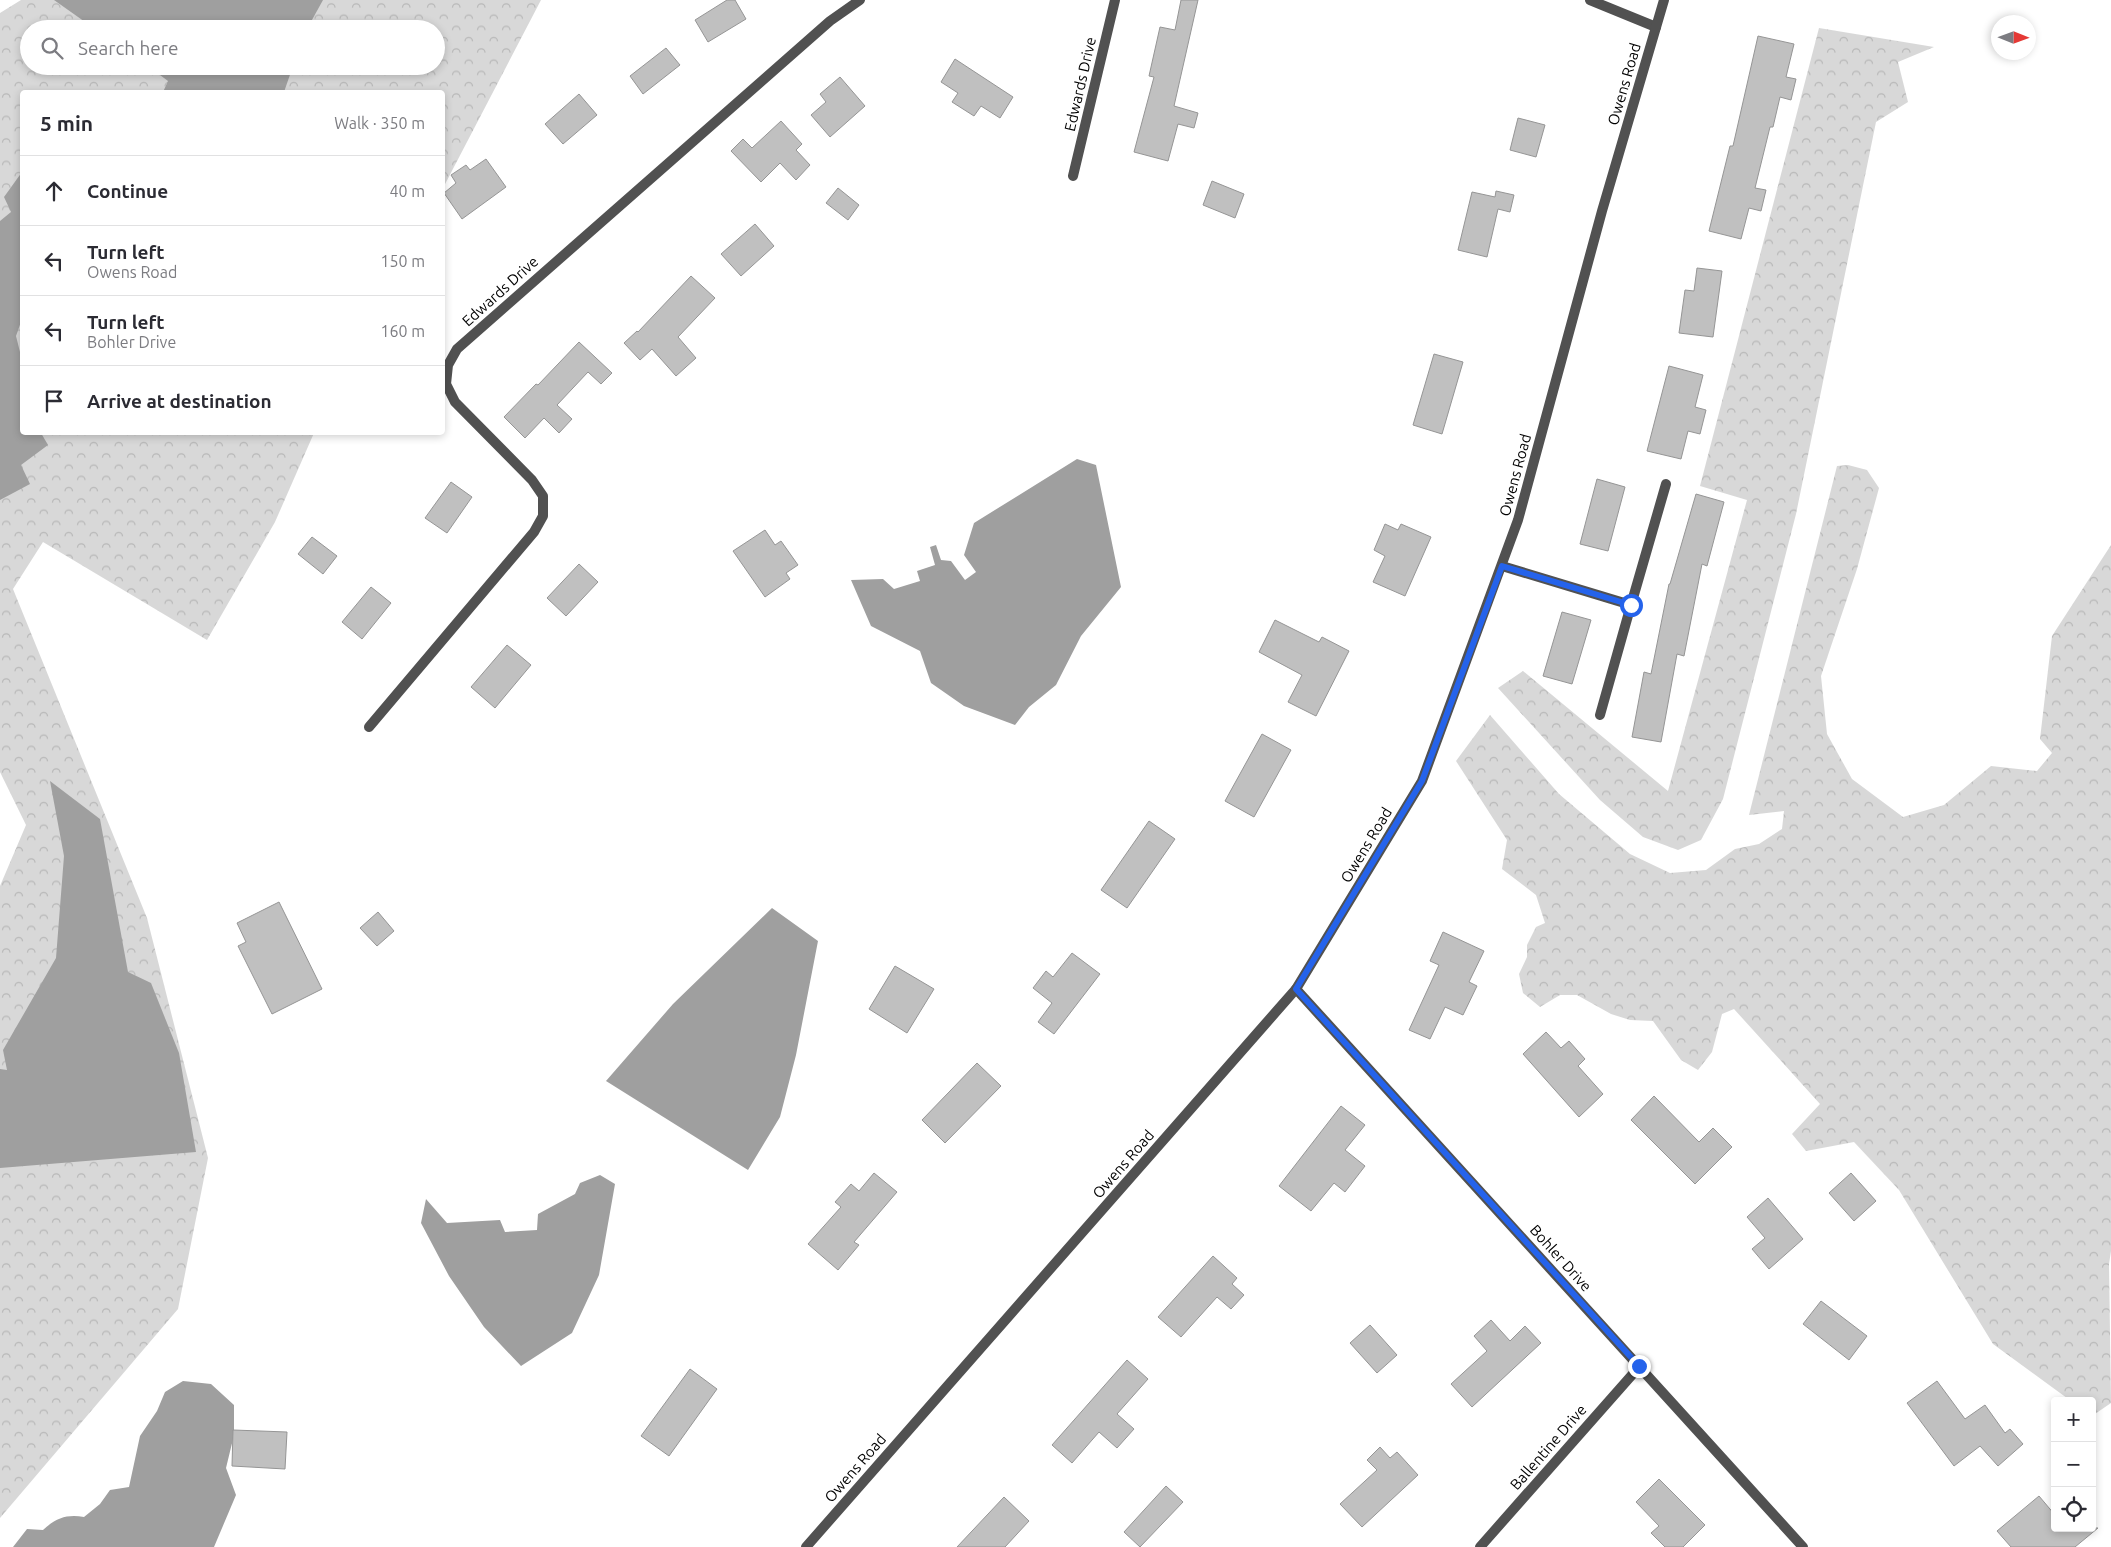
<!DOCTYPE html>
<html lang="en">
<head>
<meta charset="utf-8">
<style>
	body { margin:0; font-family:Ubuntu,sans-serif; background:#f2f2f3; color:#2b2b33 }
	.controls { position:absolute; right:15px; bottom:15px; display:grid; overflow:hidden; border-radius:5px; box-shadow:0 2px 8px #0003 }
	.controls button { width:45px; height:45px; display:grid; place-items:center; padding:0; border:0; border-bottom:1px solid #e1e1e2; background:#fff; color:#2b2b33; font:25px sans-serif }
	.compass { position:absolute; left:1991px; top:15px; width:45px; height:45px; border-radius:50%; background:#fff; box-shadow:0 2px 8px #0003; rotate:91deg }
	.stop { position:absolute; width:15px; height:15px; margin:-11px; border:4px solid #2563eb; border-radius:50%; background:#fff }
	.stop.end { background:#2563eb; border-color:#fff; box-shadow:0 1px 5px #0008 }
	.list { margin:0; padding:0; list-style:none }
	h2 { display:flex; justify-content:space-between; align-items:center; height:65px; margin:0; padding:0 20px; font-size:21px }
	h2 small { font-size:16px; font-weight:400; color:#7c7c81 }
	.list li { display:grid; grid-template-columns:32px 1fr auto; gap:15px; align-items:center; box-sizing:border-box; height:70px; padding:0 20px; border-top:1px solid #e1e1e2 }
	.list b { display:block; font-size:19px; white-space:nowrap }
	.list p { margin:0; font-size:16px; white-space:nowrap; color:#7c7c81 }
	.list em { font-size:16px; font-style:normal; color:#7c7c81 }
	.icon { flex:none; width:28px; height:28px; fill:none; stroke:currentColor; stroke-width:2; stroke-linecap:round; stroke-linejoin:round }
	.map { position:relative; flex:none; width:2111px; height:1547px; overflow:hidden }
	.search { position:absolute; background:#fff; box-shadow:0 2px 8px #0003; left:20px; top:20px; width:425px; height:55px; display:flex; align-items:center; gap:12px; box-sizing:border-box; padding:0 18px; border-radius:28px; color:#7c7c81; font-size:19px }
	.panel { position:absolute; background:#fff; box-shadow:0 2px 8px #0003; left:20px; top:90px; width:425px; height:345px; border-radius:5px }
	.map>svg:first-child { display:block }
</style>
</head>
<body>
<div class="map">
<svg width="2111" height="1547" viewBox="0 0 2111 1547">
	<defs>
		<pattern id="forest-crowns" width="20" height="18" patternUnits="userSpaceOnUse" patternTransform="scale(1.25)"><rect width="20" height="18" fill="#d8d8d8"/><path d="M2 6a3 3 0 1 1 6 0M12 15a3 3 0 1 1 6 0" fill="none" stroke="#b8b8b8"/></pattern>
	</defs>
	<rect width="100%" height="100%" fill="#fff"/>
	<path fill="url(#forest-crowns)" fill-rule="evenodd" d="M21 0H541L443 188 442 92H22V432L314 433 275 522 207 640 43 542 13 589 147 918 208 1158 178 1309 0 1518V886L26 825 0 772V13ZM29 29H436V66H29Z
		M1819 28 1934 47 1898 62 1908 102 1876 122 1796 514 1723 799 1701 840 1678 850 1643 837 1600 800 1498 688 1523 671 1668 791 1747 500 1700 486Z
		M1848 465 1867 470 1879 488 1857 569 1821 676 1827 734 1852 779 1903 817 1944 805 1991 766 2037 771 2052 753 2040 739 2052 636 2111 545V1251L2109 1264 2111 1403 2092 1416V1401H2071L1993 1344 1899 1190 1854 1142 1806 1151 1792 1134 1820 1104 1734 1009 1722 1014 1712 1052 1698 1070 1681 1060 1653 1021 1630 1020 1611 1014 1577 995H1560L1540 1007 1523 993 1519 974 1527 957V945L1536 927 1545 923 1536 895 1502 869 1507 840 1456 761 1490 715 1559 794 1630 854 1670 873 1706 870 1735 849 1759 844 1782 829 1784 811 1749 815 1837 466Z"/>
	<path fill="#9f9f9f" d="M54 0H323L307 29H95Z
		M148 66H293L284 92H163L168 81Z
		M22 172V319L16 336 22 360V432L41 433 48 445 21 465 30 484 0 500V221L11 212 4 197Z
		M1077 459 1096 465 1121 587 1081 636 1056 685 1029 707 1015 725 964 706 931 683 920 651 871 626 851 580 883 579 894 589 920 581 917 571 935 565 930 547 936 545 941 560 951 561 965 580 976 572 964 555 974 523Z
		M50 781 100 819 128 972 151 983 179 1053 196 1152 0 1168V1069L7 1070 3 1050 56 958 64 856Z
		M772 908 818 941 796 1055 780 1117 748 1170 606 1081 673 1004Z
		M600 1175 615 1184 599 1275 572 1333 521 1366 484 1327 449 1276 421 1223 426 1199 447 1223 500 1220 505 1232 537 1230 538 1214 575 1194 580 1183Z
		M183 1381 211 1384 234 1405V1435L226 1468 236 1495 214 1547H13L27 1529 43 1530C56 1518 67 1514 84 1517L100 1504 110 1490 129 1487 140 1436 157 1411 165 1392Z"/>
	<path fill="#c0c0c0" stroke="#959595" d="M727 0H735L746 19 708 42 695 20Z
		M1181 0H1198L1174 106 1198 113 1194 128 1178 124 1168 161 1134 152 1154 77 1149 76 1160 27 1175 30Z
		M1758 36 1794 44 1786 77 1796 79 1791 100 1780 97 1773 127H1770L1755 188 1766 190 1761 211 1749 208 1741 239 1709 231 1730 146H1733Z
		M666 48 680 65 643 94 630 76Z
		M955 59 1013 97 1000 118 981 106 974 116 952 102 958 93 941 82Z
		M840 77 865 106 830 137 811 115 826 102 820 94Z
		M579 94 597 115 563 144 545 124Z
		M1518 118 1545 125 1536 157 1510 150Z
		M781 121 802 144 796 150 810 165 796 180 780 163 761 182 731 151 743 139 752 148Z
		M486 159 506 187 462 219 444 193 456 183 451 175 466 165 470 170Z
		M1212 181 1244 194 1235 218 1203 205Z
		M838 188 859 205 848 220 826 203Z
		M1496 191 1514 195 1510 212 1498 209 1487 257 1458 250 1472 192 1495 197Z
		M755 224 774 246 741 276 721 254Z
		M1697 268 1722 271 1713 337 1679 333 1685 290 1694 291Z
		M691 276 715 298 678 337 696 358 676 376 652 349 640 360 624 343 637 331 638 332Z
		M579 342 612 373 601 384 588 372 557 405 572 419 559 433 544 418 525 438 504 417 536 384 538 385Z
		M1434 354 1463 362 1442 434 1413 425Z
		M1669 366 1703 375 1695 407 1706 410 1700 434 1688 431 1681 459 1647 451Z
		M1597 479 1625 487 1608 551 1580 544Z
		M451 482 472 497 447 533 425 518Z
		M1696 494 1724 502 1707 566 1702 564 1684 656 1677 654 1661 742 1632 737 1644 672 1651 674 1669 584H1670Z
		M1385 524 1398 530 1401 524 1431 537 1405 596 1373 582 1385 556 1374 550Z
		M765 530 775 545 781 541 798 565 786 573 790 579 765 597 733 551Z
		M312 537 337 556 323 574 298 554Z
		M579 564 598 582 566 616 547 598Z
		M371 587 391 603 362 639 342 622Z
		M1562 612 1591 620 1572 684 1543 676Z
		M1275 620 1319 642 1322 637 1349 651 1316 716 1288 702 1302 675 1259 652Z
		M507 645 531 665 495 708 471 687Z
		M1262 734 1291 750 1254 817 1225 801Z
		M1149 821 1175 839 1127 908 1101 890Z
		M279 902 322 989 272 1014 238 946 246 942 237 923Z
		M378 912 394 931 377 946 360 928Z
		M1443 932 1484 951 1469 982 1477 986 1463 1015 1445 1007 1430 1039 1409 1030 1439 965 1430 961Z
		M1072 953 1100 974 1054 1034 1038 1022 1052 1003 1033 988 1046 971 1053 977Z
		M895 966 934 989 907 1033 869 1009Z
		M1546 1032 1561 1048 1569 1041 1585 1059 1578 1066 1603 1094 1579 1117 1523 1054Z
		M977 1063 1001 1086 945 1143 922 1120Z
		M1654 1096 1699 1142 1713 1128 1732 1147 1695 1184 1631 1120Z
		M1341 1106 1365 1125 1345 1150 1365 1166 1345 1192 1334 1183 1311 1211 1279 1186Z
		M874 1173 897 1192 854 1242 859 1245 838 1270 808 1244 841 1207 835 1202 851 1184 859 1191Z
		M1851 1173 1876 1201 1854 1221 1829 1193Z
		M1768 1198 1803 1239 1769 1269 1752 1249 1765 1238 1747 1217Z
		M1213 1256 1237 1278 1232 1284 1244 1295 1231 1309 1217 1297 1181 1337 1158 1317Z
		M1821 1301 1867 1336 1849 1360 1803 1324Z
		M1491 1320 1510 1341 1525 1326 1541 1343 1472 1407 1451 1384 1487 1351 1474 1336Z
		M1370 1325 1397 1355 1377 1373 1350 1343Z
		M1127 1360 1148 1379 1117 1414 1134 1429 1117 1448 1099 1432 1072 1463 1052 1445Z
		M690 1369 717 1389 669 1456 641 1436Z
		M1937 1381 1965 1419 1985 1405 2005 1433 2010 1429 2023 1444 1998 1466 1980 1446 1954 1466 1907 1403Z
		M233 1430 287 1432 285 1469 232 1466Z
		M1380 1447 1390 1458 1397 1452 1418 1475 1362 1527 1340 1504 1377 1470 1367 1460Z
		M1659 1479 1705 1525 1683 1547H1665L1651 1533 1659 1526 1636 1502Z
		M1166 1486 1183 1502 1140 1547 1124 1532Z
		M2039 1496 2055 1515V1528H2098L2075 1547H2011L1997 1531Z
		M1004 1497 1029 1521 1005 1547H957Z"/>
	<g fill="none" stroke-linecap="round" stroke-linejoin="round">
		<path stroke="#515151" stroke-width="10" d="M1590 0 1656 27"/>
		<path stroke="#515151" stroke-width="10" d="M1073 176 1115 0
			M1502 566 1631 605 1600 715
			M1631 605 1666 484
			M369 727 534 532 543 516V496L532 480 455 402 446 384 448 365 457 349 830 21 860 0
			M1296 989 1803 1547
			M1480 1547 1639 1367"/>
		<path stroke="#515151" stroke-width="10" d="M806 1547 1296 989 1422 781 1518 520 1602 211 1664 0"/>
	</g>
	<g fill="none" stroke-linecap="round" stroke-linejoin="round">
		<path stroke="#2563eb" stroke-width="6" d="M1631 605 1502 566 1422 781 1296 989 1639 1366"/>
	</g>
	<g text-anchor="middle" dominant-baseline="central" stroke-width="4" stroke-linejoin="round" paint-order="stroke">
		<g font-size="15" fill="#000" stroke="#fff">
			<text transform="translate(1080 84) rotate(-77)">Edwards Drive</text>
			<text transform="translate(1624 84) rotate(-74)">Owens Road</text>
			<text transform="translate(500 291) rotate(-42)">Edwards Drive</text>
			<text transform="translate(1515 475) rotate(-75)">Owens Road</text>
			<text transform="translate(1366 845) rotate(-59)">Owens Road</text>
			<text transform="translate(1123 1164) rotate(-49)">Owens Road</text>
			<text transform="translate(1561 1258) rotate(48)">Bohler Drive</text>
			<text transform="translate(1548 1447) rotate(-49)">Ballentine Drive</text>
			<text transform="translate(855 1468) rotate(-49)">Owens Road</text>
		</g>
	</g>
</svg>
<div class="controls">
<button>+</button>
<button>−</button>
<button><svg class="icon" aria-label="locate" viewBox="0 0 24 24"><circle cx="12" cy="12" r="6"/><path d="M12 2v4M12 18v4M2 12h4M18 12h4"/></svg></button>
</div>
<svg class="compass" viewBox="-18 -18 36 36"><path d="M0-13l5 13h-10z" fill="#e53935"/><path d="M0 13l5-13h-10z" fill="#7c7c81"/></svg>
<div class="stop" style="left:1631px;top:605px"></div>
<div class="stop end" style="left:1639px;top:1366px"></div>
<div class="search"><svg class="icon" aria-label="search" viewBox="0 0 24 24"><circle cx="10" cy="10" r="6"/><path d="M15 15l6 6"/></svg>Search here</div>
<section class="panel">
<h2>5 min<small>Walk · 350 m</small></h2>
<ul class="list">
<li><svg class="icon" aria-label="ahead" viewBox="0 0 24 24"><path d="M12 20V5M6 11l6-6 6 6"/></svg><div><b>Continue</b></div><em>40 m</em></li>
<li><svg class="icon" aria-label="left" viewBox="0 0 24 24"><path d="M17 20v-9H6M10 6l-5 5 5 5"/></svg><div><b>Turn left</b><p>Owens Road</p></div><em>150 m</em></li>
<li><svg class="icon" aria-label="left" viewBox="0 0 24 24"><path d="M17 20v-9H6M10 6l-5 5 5 5"/></svg><div><b>Turn left</b><p>Bohler Drive</p></div><em>160 m</em></li>
<li><svg class="icon" aria-label="arrive" viewBox="0 0 24 24"><path d="M6 21V4h12l-3 4 3 4H6"/></svg><div><b>Arrive at destination</b></div></li>
</ul>
</section>
</div>
</body>
</html>
